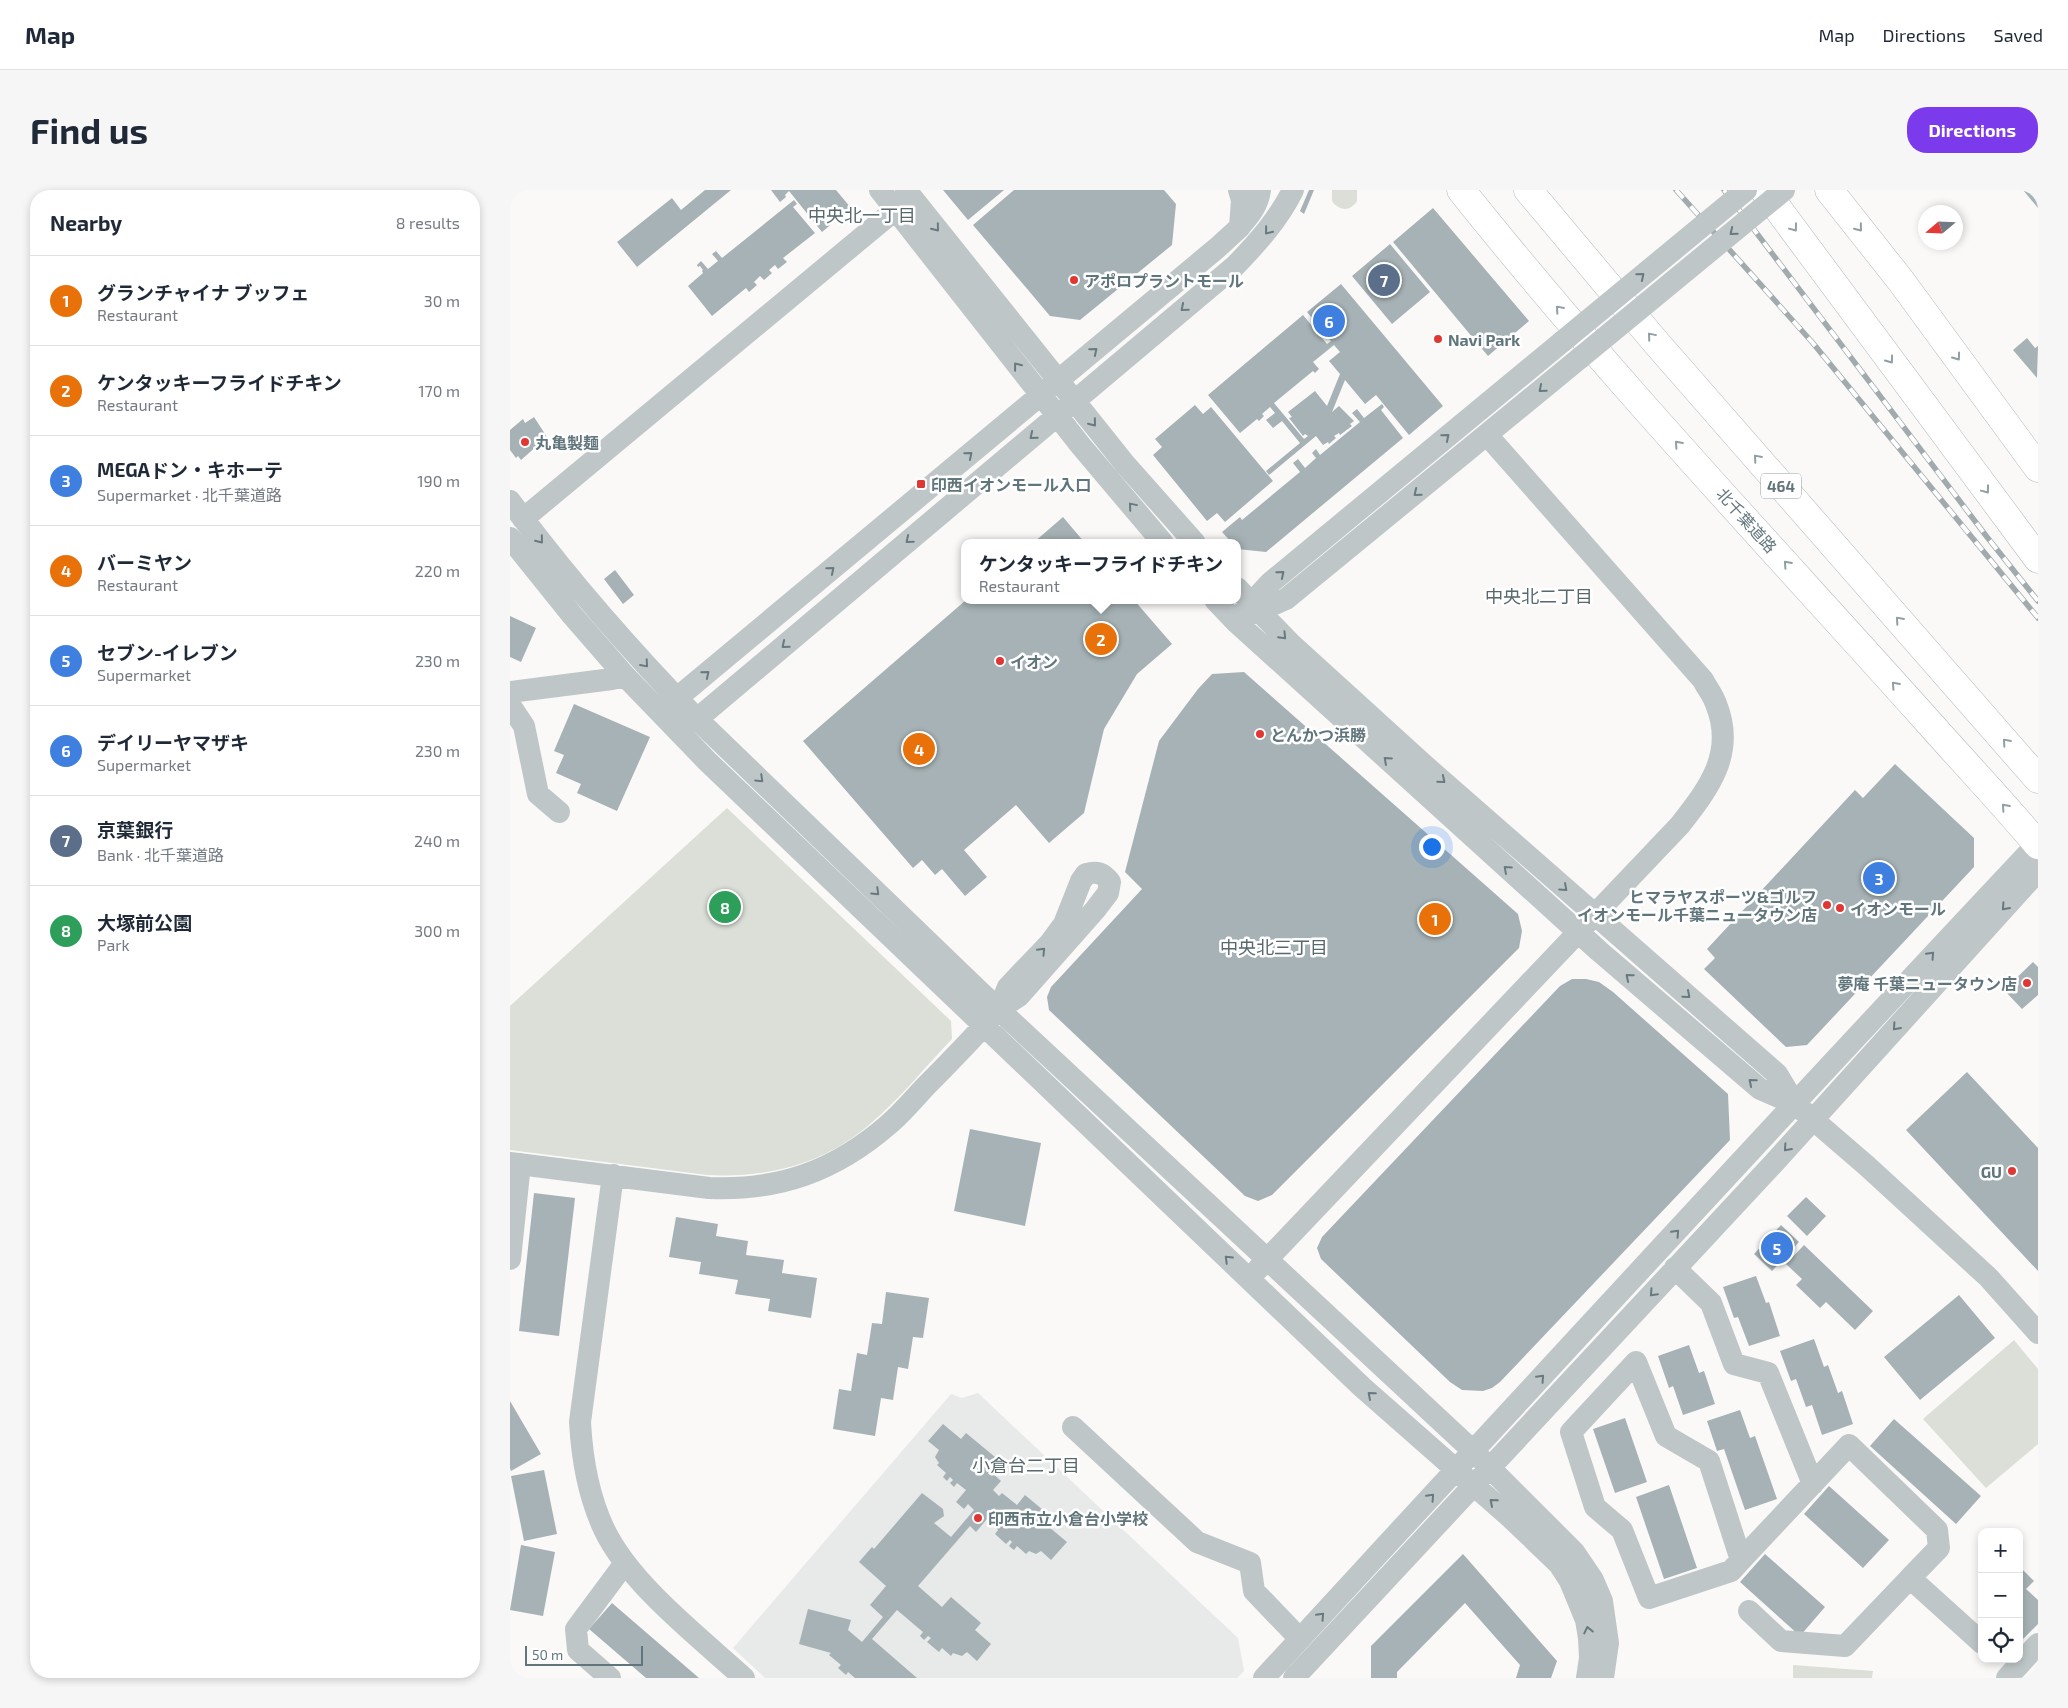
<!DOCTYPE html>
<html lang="en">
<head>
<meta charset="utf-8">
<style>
	body { margin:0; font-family:"Exo 2","Noto Sans JP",sans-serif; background:#f6f6f7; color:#1f2937 }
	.controls { position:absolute; right:15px; bottom:15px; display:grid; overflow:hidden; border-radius:10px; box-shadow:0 2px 8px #0003 }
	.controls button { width:45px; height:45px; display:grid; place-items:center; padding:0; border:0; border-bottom:1px solid #e0e1e3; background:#fff; color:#1f2937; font:25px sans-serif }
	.compass { position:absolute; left:1408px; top:15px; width:45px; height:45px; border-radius:50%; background:#fff; box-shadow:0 2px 8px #0003; rotate:251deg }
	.scale { position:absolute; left:15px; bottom:12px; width:118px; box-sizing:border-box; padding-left:5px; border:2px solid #61767c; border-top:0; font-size:14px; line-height:18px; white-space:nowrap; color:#61767c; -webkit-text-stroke:4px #fff; paint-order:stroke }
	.you { position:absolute; left:921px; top:656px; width:18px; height:18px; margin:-12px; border:4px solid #fff; border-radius:50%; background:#1a73e8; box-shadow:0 0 0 8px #1a73e833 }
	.badge { display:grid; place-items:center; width:32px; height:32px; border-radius:50%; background:#7c3aed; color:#fff; font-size:16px; font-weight:700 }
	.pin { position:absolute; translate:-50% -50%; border:2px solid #fff; box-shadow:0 1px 5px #0006 }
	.popup { position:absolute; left:451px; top:349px; width:280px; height:65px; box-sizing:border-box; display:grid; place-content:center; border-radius:10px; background:#fff; filter:drop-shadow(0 1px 4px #0005); font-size:16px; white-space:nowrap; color:#747a83 }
	.popup b { font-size:19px; color:#1f2937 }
	.popup::after { content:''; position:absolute; left:50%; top:100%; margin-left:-10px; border:10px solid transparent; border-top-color:#fff }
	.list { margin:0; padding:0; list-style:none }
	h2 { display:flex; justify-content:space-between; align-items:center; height:65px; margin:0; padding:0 20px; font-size:21px }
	h2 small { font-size:16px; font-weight:400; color:#747a83 }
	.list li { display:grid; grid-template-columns:32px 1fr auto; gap:15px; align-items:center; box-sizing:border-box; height:90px; padding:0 20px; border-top:1px solid #e0e1e3 }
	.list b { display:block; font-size:19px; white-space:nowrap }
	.list p { margin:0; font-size:16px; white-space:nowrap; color:#747a83 }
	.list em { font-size:16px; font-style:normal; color:#747a83 }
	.icon { flex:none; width:28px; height:28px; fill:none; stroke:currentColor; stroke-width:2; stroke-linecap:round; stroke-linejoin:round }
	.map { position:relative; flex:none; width:1528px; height:1488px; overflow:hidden; border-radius:20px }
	header { display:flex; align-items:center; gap:30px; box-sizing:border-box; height:70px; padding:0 25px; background:#fff; border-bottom:1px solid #e0e1e3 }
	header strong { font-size:24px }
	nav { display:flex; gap:28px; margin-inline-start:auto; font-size:18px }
	.intro { display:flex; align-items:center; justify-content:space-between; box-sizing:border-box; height:120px; padding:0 30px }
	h1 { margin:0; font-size:35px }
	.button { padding:12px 22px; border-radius:20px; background:#7c3aed; color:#fff; font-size:18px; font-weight:700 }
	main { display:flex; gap:30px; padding:0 30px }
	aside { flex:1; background:#fff; border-radius:20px; box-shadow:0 2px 8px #0003 }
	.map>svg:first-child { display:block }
</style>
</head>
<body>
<header>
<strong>Map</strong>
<nav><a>Map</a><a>Directions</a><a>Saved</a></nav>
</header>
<div class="intro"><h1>Find us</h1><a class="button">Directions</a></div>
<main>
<aside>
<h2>Nearby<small>8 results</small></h2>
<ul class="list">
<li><span class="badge" style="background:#e8710a">1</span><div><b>グランチャイナ ブッフェ</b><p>Restaurant</p></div><em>30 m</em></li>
<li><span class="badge" style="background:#e8710a">2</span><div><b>ケンタッキーフライドチキン</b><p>Restaurant</p></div><em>170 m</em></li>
<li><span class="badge" style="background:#3f7fe0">3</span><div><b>MEGAドン・キホーテ</b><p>Supermarket · 北千葉道路</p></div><em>190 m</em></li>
<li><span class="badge" style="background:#e8710a">4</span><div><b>バーミヤン</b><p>Restaurant</p></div><em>220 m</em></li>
<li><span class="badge" style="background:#3f7fe0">5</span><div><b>セブン-イレブン</b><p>Supermarket</p></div><em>230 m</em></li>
<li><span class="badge" style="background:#3f7fe0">6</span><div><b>デイリーヤマザキ</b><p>Supermarket</p></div><em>230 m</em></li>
<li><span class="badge" style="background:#5c6f8a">7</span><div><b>京葉銀行</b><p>Bank · 北千葉道路</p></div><em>240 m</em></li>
<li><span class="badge" style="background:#2e9e5b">8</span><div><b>大塚前公園</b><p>Park</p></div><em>300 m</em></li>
</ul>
</aside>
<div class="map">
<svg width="1528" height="1488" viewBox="0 0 1528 1488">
	<rect width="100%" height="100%" fill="#faf9f8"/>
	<path fill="#e8e9e9" d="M468 1203 728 1448 734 1481 727 1488H255L223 1458 441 1204 452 1208Z"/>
	<path fill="#dbdfd7" d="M822 0H847V11C840 22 829 21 822 11Z
		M217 618 441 831 442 849C415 877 390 909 360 934 313 975 257 988 197 985L0 960V816Z
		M1504 1150 1528 1179V1254L1476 1298 1413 1229Z
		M1283 1475 1363 1481 1362 1488H1283Z"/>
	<path fill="#a6b2b5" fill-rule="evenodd" d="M195 0H221L127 77 107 52 162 8 171 20Z
		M261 0H326L341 18 312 42 279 1 275 5 276 7 270 12Z
		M433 0H494L458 30Z
		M504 0H654L666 14 662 55 570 130 540 126 463 35Z
		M799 0H804L794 24 790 21Z
		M1513 0H1528V18Z
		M284 10 287 14 283 17 305 43 273 68 277 72 268 79 265 75 259 80 262 83 254 90 250 86 244 92 247 95 239 102 236 98 202 126 178 96 193 83 192 81 193 80 190 76 188 77 187 75 191 71 198 79 208 71 202 64 206 61 212 68Z
		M923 18 1019 131 978 166 883 52Z
		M880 54 920 102 882 134 842 86Z
		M831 94 933 216 899 245 866 205 855 214 835 190 822 222 829 216 844 231 840 234 842 236 830 245 829 243 824 246 826 248 819 254 818 252 813 255 806 246 759 285 756 281 790 253 772 231 763 238 756 230 765 223 760 217 752 224 754 226 749 231 747 229 730 243 698 205 793 125 817 154 821 151 797 122ZM824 155 830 162 819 171 830 184 817 216 805 201 778 222 782 227 779 228 793 246 795 244 798 246 794 249 764 213 803 181 805 183 809 179 803 172Z
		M1517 148 1525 158 1528 156 1527 188 1503 160Z
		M872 214 874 217 871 220 893 248 756 362 727 359V353H722L712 342 730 327 732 330 790 282 783 273 788 269 795 278 806 268 802 263 806 259 810 265 850 232 842 223 847 219 854 228Z
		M685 215 693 224 701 217 763 291 715 332 707 323 697 331 643 265 652 257 645 249Z
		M24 227 37 247 11 270 8 266 6 268 0 260V240L13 229 15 233Z
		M553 327 575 353H523Z
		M105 380 124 405 113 414 94 389Z
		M456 410H624L662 454 627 484 594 539 574 623 539 653 506 615 454 660 477 687 455 706 432 679 425 685 412 670 403 678 293 551Z
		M0 426 26 438 11 472 0 467Z
		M734 482 1008 724 1012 741 1009 758 762 1005 748 1011 735 1006 539 820 537 807 541 797 632 699 615 682 649 551 688 499 702 484Z
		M64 514 140 547 107 621 67 603 71 594 46 583 54 565 44 561Z
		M1385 574 1464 648V677L1297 855 1276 857 1194 779 1205 768 1197 759 1345 600 1353 608Z
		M1523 772 1528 777V805L1512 819 1494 800Z
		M1062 789H1076L1089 792 1103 802 1218 904 1220 950 990 1192 982 1198 973 1201 952 1200 940 1192 811 1069 807 1058 812 1047 1050 796Z
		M1457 882 1528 958V1081L1396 940Z
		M460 939 531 953 515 1036 444 1021Z
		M24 1003 65 1008 49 1146 9 1141Z
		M1296 1007 1316 1026 1297 1046 1277 1026Z
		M166 1027 208 1034 206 1046 238 1051 236 1065 274 1070 272 1083 307 1088 301 1128 258 1121 260 1109 225 1104 228 1090 189 1084 191 1072 159 1067Z
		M1271 1035 1289 1052 1262 1081 1244 1064Z
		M1294 1055 1363 1121 1345 1140 1316 1112 1310 1118 1286 1095 1292 1089 1276 1074Z
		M1246 1086 1256 1113 1259 1112 1270 1146 1239 1156 1228 1127 1224 1128 1213 1097Z
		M376 1102 419 1108 413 1148 403 1147 398 1179 388 1177 383 1210 371 1208 365 1246 323 1239 329 1199 341 1201 347 1163 357 1165 362 1133 372 1134Z
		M1449 1105 1485 1148 1410 1210 1374 1167Z
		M1304 1149 1314 1177 1318 1175 1328 1203 1332 1201 1343 1234 1312 1245 1302 1215 1296 1217 1286 1189 1281 1191 1270 1161Z
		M1179 1155 1189 1183 1194 1181 1205 1214 1173 1225 1163 1196 1159 1198 1148 1166Z
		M0 1211 31 1264 1 1281 0 1278Z
		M1230 1220 1240 1248 1245 1246 1267 1309 1235 1320 1214 1259 1207 1261 1197 1231Z
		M1115 1228 1137 1292 1105 1303 1083 1239Z
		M1384 1229 1471 1306 1446 1334 1360 1256Z
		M433 1234 451 1249 456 1243 485 1267 476 1277 491 1291 483 1300 489 1306 492 1303 507 1315 515 1305 545 1330 539 1337 557 1352 541 1370 531 1361 526 1364 519 1361 516 1364 507 1356 504 1360 499 1356 502 1352 500 1350 496 1354 485 1344 488 1340 477 1329 466 1342 460 1336 408 1396 432 1417 441 1407 471 1433 465 1440 481 1454 467 1471 457 1462 452 1466 443 1463 441 1466 432 1458 429 1462 417 1452 421 1448 418 1446 414 1450 410 1446 413 1442 387 1420 362 1449 407 1488H345L338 1482 336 1485 328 1478 331 1475 319 1465 321 1463 289 1454 298 1419 341 1430 338 1440 352 1452 373 1427 360 1415 376 1396 349 1372 362 1357 364 1359 412 1303 433 1319 434 1326 424 1333 441 1347 464 1320 458 1314 454 1319 446 1312 456 1300 447 1293 444 1297 440 1293 443 1290 440 1287 437 1291 433 1287 436 1283 427 1275 429 1273 425 1267 429 1260 418 1251Z
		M34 1280 47 1344 14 1351 1 1286Z
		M1159 1295 1187 1378 1154 1389 1126 1307Z
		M1319 1296 1379 1350 1353 1378 1294 1324Z
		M11 1355 45 1362 33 1426 0 1420Z
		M953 1364 1047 1471 1041 1488H1006L1010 1475 955 1413 887 1482V1488H861V1456Z
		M1255 1364 1315 1417 1290 1446 1230 1392Z
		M1509 1376 1524 1391 1516 1399 1528 1410V1434L1509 1453Z
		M102 1413 189 1488H136L79 1439Z"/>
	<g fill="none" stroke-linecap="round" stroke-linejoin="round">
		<defs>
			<path id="highway" d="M951 0C1097 183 1258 353 1414 527 1452 570 1491 611 1528 655
				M1018 0 1143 149 1528 589
				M1254 0 1528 369
				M1319 0 1391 91 1528 278"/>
		</defs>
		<use href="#highway" stroke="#b3b9bb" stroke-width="29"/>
		<path stroke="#bfc6c8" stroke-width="22" d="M370 0 571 256 653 353
			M396 0 615 274 685 353
			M729 0 732 10 730 37 707 58 167 508 163 536 187 529 725 76C748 52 768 30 783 0
			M730 36C740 25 748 15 750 0
			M0 311C57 388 121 461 187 529L469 801 963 1261 1064 1362 1083 1390 1092 1411 1098 1453 1093 1488
			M13 329 385 20
			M0 348 62 425 115 486 197 571 852 1197 1001 1328 1049 1374 1060 1391 1076 1430 1079 1448 1080 1468 1077 1488
			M727 398 781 454 913 574 1267 884 1285 914 1357 976 1478 1087 1528 1143
			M705 410 725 431 1089 761 1250 899 1285 914
			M732 423 760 393 1053 151
			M737 426 776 409 1070 168
			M0 502 102 489 115 486
			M0 515 14 536 28 604 49 622
			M0 973 199 998C269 1001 325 981 378 935 391 924 403 910 415 897 440 872 465 846 489 819L509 806 585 720 598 703 600 692C593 683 587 681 576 684L571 691 554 734 540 753 498 797 489 819
			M103 985 70 1232C72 1269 78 1305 94 1339 120 1394 188 1446 234 1488
			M0 1069 10 974
			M1165 1078 1201 1113 1224 1174 1258 1183 1303 1294
			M748 1079 1170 635C1199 598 1226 563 1206 514 1203 505 1197 498 1193 490L977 245
			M563 1237 687 1352 740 1373 744 1401 790 1449
			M1231 1370 1199 1271 1156 1246 1126 1172 1061 1242 1085 1317 1112 1340 1139 1408 1221 1381 1231 1370 1339 1255 1427 1340 1429 1358 1400 1388
			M1239 1421 1271 1451 1335 1456 1400 1388 1472 1453
			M100 1488 68 1460 66 1439 115 1373
			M754 1488C1011 1209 1268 929 1528 653
			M784 1488 1263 974 1528 681
			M1497 1488 1528 1454"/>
		<use href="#highway" stroke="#fff" stroke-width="28"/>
		<defs>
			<path id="rail" d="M1166 0 1302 152 1528 428
				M1214 0 1477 347 1528 411"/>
		</defs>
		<use href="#rail" stroke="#a1abae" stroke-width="5.5"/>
		<use href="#rail" stroke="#fff" stroke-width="4" stroke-dasharray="11" stroke-linecap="butt"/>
		<path stroke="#bfc6c8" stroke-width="22" d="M1053 151 1236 0
			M1070 168 1274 0"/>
	</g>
	<defs><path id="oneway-chevron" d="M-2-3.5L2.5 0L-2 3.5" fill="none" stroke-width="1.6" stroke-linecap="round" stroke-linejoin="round" transform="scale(1.25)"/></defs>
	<g stroke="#667a80">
		<use href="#oneway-chevron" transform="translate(426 38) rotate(51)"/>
		<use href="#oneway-chevron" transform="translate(758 41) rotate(129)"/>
		<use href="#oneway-chevron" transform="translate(1223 42) rotate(141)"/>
		<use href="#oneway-chevron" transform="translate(1131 86) rotate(-40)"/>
		<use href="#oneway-chevron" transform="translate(674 118) rotate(140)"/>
		<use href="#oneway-chevron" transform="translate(584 161) rotate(-40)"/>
		<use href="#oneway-chevron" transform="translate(507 176) rotate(-128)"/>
		<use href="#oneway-chevron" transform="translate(1032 199) rotate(140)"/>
		<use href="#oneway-chevron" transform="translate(583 233) rotate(51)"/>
		<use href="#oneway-chevron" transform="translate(523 246) rotate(140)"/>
		<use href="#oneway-chevron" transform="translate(936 247) rotate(-40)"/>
		<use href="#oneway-chevron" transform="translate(459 265) rotate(-40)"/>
		<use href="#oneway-chevron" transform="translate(907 303) rotate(141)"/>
		<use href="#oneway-chevron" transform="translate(622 316) rotate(-130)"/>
		<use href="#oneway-chevron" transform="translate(30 350) rotate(51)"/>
		<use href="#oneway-chevron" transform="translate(399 350) rotate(140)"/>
		<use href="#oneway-chevron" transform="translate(321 380) rotate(-40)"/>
		<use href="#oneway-chevron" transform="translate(771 384) rotate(-40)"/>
		<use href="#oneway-chevron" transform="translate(773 446) rotate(46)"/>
		<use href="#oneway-chevron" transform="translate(275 455) rotate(140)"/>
		<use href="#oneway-chevron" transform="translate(135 474) rotate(49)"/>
		<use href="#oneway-chevron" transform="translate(196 484) rotate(-40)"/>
		<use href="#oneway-chevron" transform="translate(877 570) rotate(-138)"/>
		<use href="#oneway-chevron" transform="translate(250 589) rotate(44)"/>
		<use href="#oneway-chevron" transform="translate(932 590) rotate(40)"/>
		<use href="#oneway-chevron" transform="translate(997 679) rotate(-138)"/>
		<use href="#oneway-chevron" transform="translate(1054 698) rotate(42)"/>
		<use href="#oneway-chevron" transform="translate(366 702) rotate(44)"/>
		<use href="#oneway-chevron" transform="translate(1495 717) rotate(132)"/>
		<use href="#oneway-chevron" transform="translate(532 761) rotate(-46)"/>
		<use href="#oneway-chevron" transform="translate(1421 765) rotate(-47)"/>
		<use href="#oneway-chevron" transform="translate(1119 787) rotate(-140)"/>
		<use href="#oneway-chevron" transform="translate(1177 805) rotate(41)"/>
		<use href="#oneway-chevron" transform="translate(1386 837) rotate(132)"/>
		<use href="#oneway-chevron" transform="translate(1242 892) rotate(-140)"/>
		<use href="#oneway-chevron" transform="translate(1277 958) rotate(132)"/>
		<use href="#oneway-chevron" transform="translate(1166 1043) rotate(-47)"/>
		<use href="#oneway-chevron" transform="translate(718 1069) rotate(-136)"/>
		<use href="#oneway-chevron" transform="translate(1143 1103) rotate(133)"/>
		<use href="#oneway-chevron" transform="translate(1031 1188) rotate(-47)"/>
		<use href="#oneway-chevron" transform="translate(861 1205) rotate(-139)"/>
		<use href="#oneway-chevron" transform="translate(921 1307) rotate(-47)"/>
		<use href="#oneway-chevron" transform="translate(983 1312) rotate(-139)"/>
		<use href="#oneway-chevron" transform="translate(811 1426) rotate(-47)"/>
		<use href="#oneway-chevron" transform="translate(1078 1440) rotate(-102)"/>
	</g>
	<g stroke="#909fa3">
		<use href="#oneway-chevron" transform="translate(1284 38) rotate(53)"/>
		<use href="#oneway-chevron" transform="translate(1349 38) rotate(51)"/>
		<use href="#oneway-chevron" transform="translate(1049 119) rotate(-131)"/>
		<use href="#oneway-chevron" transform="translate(1141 146) rotate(-130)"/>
		<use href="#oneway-chevron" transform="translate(1447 167) rotate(54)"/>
		<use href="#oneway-chevron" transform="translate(1380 170) rotate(54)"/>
		<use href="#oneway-chevron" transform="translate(1168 254) rotate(-132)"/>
		<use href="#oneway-chevron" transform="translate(1247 268) rotate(-131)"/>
		<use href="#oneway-chevron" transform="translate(1476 300) rotate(53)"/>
		<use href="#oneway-chevron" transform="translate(1277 374) rotate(-132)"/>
		<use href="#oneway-chevron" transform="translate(1389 430) rotate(-131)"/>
		<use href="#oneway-chevron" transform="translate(1385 495) rotate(-132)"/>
		<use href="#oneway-chevron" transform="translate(1496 552) rotate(-131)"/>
		<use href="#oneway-chevron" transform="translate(1495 617) rotate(-132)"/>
	</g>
	<g fill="#de3734" stroke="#fff" stroke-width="2">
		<circle cx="564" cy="90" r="5"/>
		<circle cx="928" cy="149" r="5"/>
		<circle cx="15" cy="252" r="5"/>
		<rect x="406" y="289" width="10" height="10" rx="2.5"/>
		<circle cx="490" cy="471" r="5"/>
		<circle cx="750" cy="544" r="5"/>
		<circle cx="1317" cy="715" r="5"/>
		<circle cx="1330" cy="718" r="5"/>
		<circle cx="1517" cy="793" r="5"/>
		<circle cx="1502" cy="981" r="5"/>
		<circle cx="468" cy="1328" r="5"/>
	</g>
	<g text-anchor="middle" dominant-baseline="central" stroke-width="5" stroke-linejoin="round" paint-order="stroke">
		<rect fill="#fff" stroke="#909fa3" stroke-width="1" x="1251" y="283.5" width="40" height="25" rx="4"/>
		<g font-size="15" font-weight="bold" fill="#61767c">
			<text x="1271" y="296">464</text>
		</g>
		<g font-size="16" font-weight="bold" fill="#61767c" stroke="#fff" text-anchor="start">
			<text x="574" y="90">アポロプラントモール</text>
			<text x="938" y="149">Navi Park</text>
			<text x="25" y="252">丸亀製麺</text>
			<text x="421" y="294">印西イオンモール入口</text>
			<text x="500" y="471">イオン</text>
			<text x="760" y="544">とんかつ浜勝</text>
			<text x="1307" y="706" text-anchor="end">ヒマラヤスポーツ&amp;ゴルフ<tspan x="1307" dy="18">イオンモール千葉ニュータウン店</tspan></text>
			<text x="1340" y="718">イオンモール</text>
			<text x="1507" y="793" text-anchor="end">夢庵 千葉ニュータウン店</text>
			<text x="1492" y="981" text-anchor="end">GU</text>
			<text x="478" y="1328">印西市立小倉台小学校</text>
		</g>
		<g font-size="16" fill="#61767c" stroke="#fff">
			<text transform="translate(1237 330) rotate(48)">北千葉道路</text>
		</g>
		<g font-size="18" fill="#58686d" stroke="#fff">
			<text x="352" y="25">中央北一丁目</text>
			<text x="1029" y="406">中央北二丁目</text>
			<text x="764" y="757">中央北三丁目</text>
			<text x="516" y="1275">小倉台二丁目</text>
		</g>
	</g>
</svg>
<div class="controls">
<button>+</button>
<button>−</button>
<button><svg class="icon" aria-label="locate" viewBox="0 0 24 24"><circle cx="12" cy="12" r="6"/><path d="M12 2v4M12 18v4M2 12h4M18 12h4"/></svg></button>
</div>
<svg class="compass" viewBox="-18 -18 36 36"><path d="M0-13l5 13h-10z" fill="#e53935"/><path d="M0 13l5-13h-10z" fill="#747a83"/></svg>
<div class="scale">50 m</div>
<div class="you"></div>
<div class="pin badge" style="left:925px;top:729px;background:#e8710a">1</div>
<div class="pin badge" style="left:591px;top:449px;background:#e8710a">2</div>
<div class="popup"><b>ケンタッキーフライドチキン</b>Restaurant</div>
<div class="pin badge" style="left:1369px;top:688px;background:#3f7fe0">3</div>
<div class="pin badge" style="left:409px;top:559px;background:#e8710a">4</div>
<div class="pin badge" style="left:1267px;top:1058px;background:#3f7fe0">5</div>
<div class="pin badge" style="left:819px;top:131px;background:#3f7fe0">6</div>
<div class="pin badge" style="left:874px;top:90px;background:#5c6f8a">7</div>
<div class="pin badge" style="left:215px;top:717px;background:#2e9e5b">8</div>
</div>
</main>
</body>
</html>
